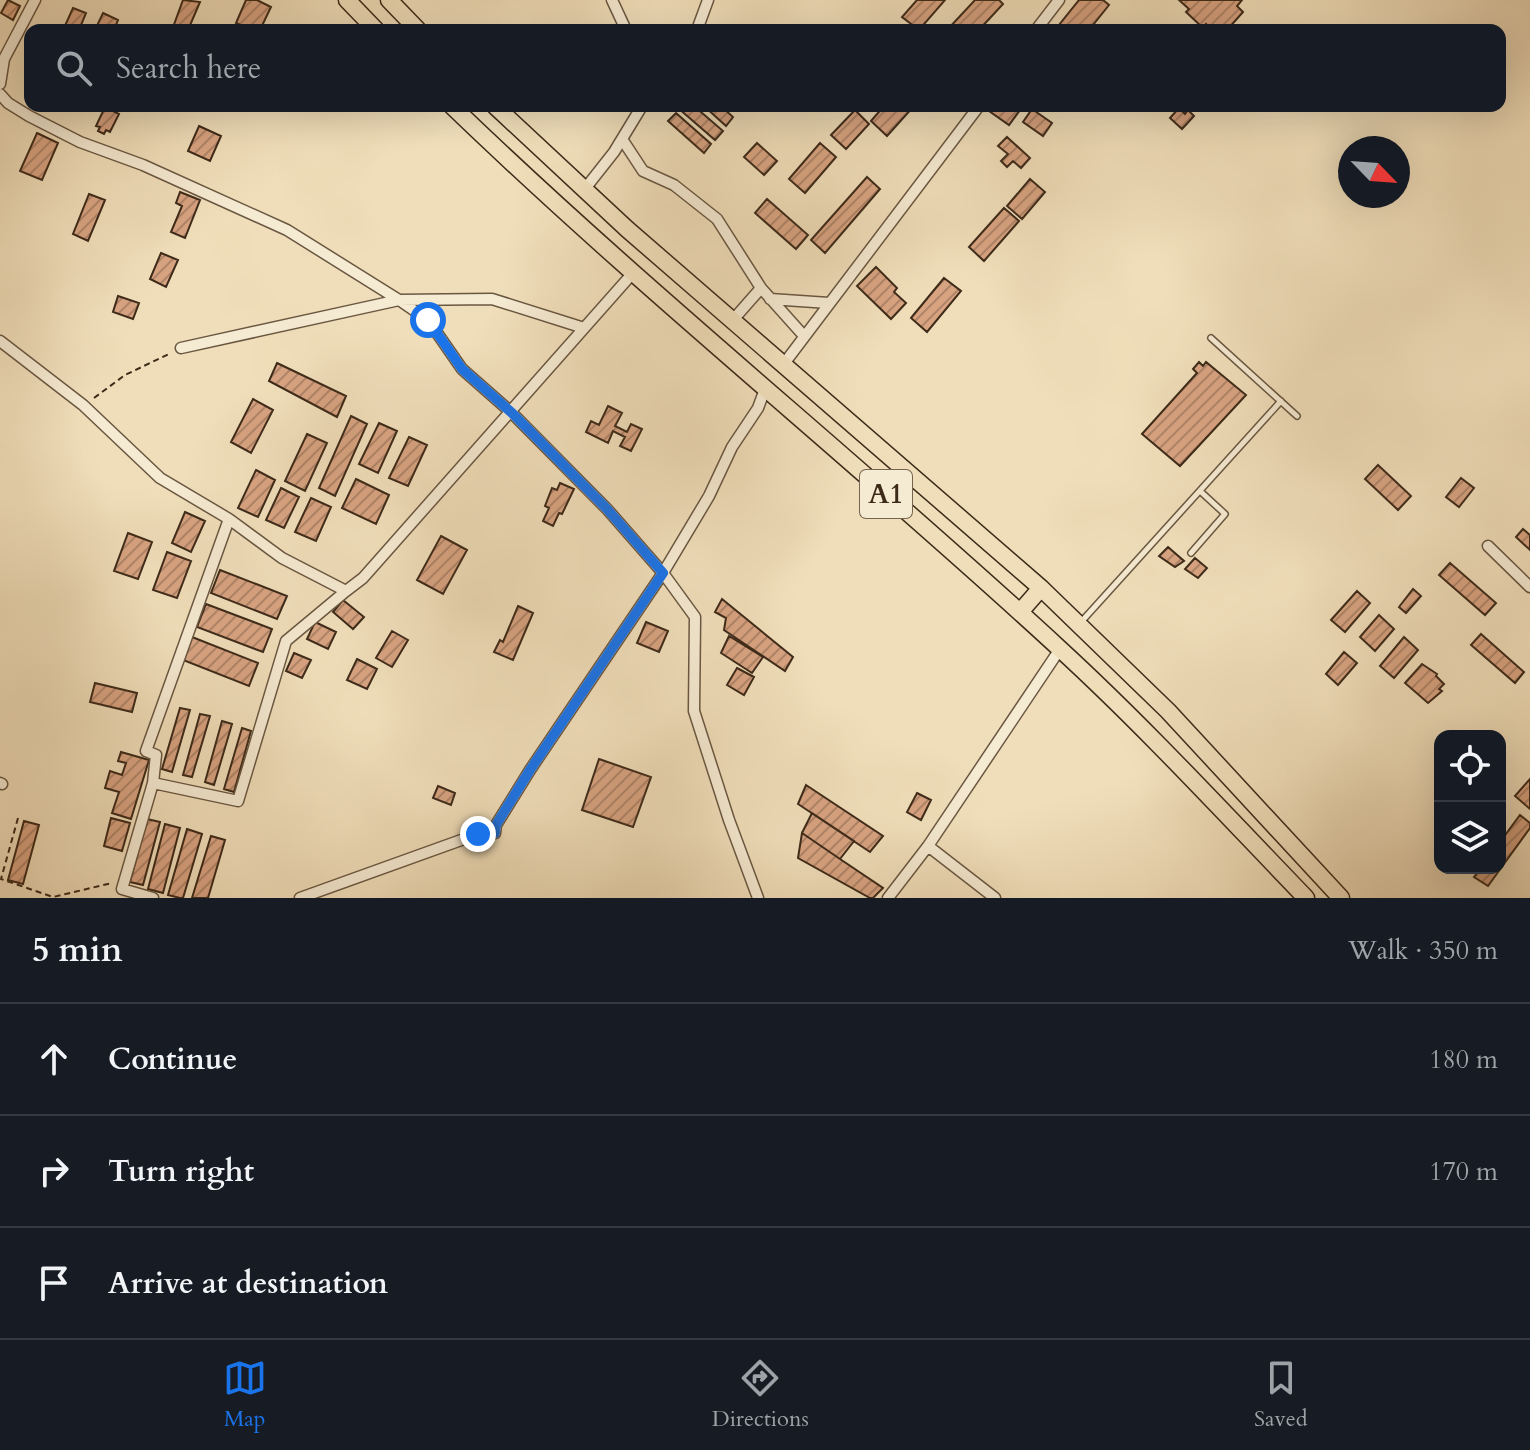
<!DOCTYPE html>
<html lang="en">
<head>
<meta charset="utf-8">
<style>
	body { margin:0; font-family:Cardo,serif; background:#20242c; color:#f1f3f6 }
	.controls { position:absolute; right:24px; bottom:24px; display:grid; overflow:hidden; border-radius:16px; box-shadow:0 8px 32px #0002 }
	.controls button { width:72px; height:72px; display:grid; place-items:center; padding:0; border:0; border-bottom:2px solid #363941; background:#171b24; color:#f1f3f6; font:40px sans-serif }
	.compass { position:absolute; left:1338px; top:136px; width:72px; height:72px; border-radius:50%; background:#171b24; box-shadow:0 8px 32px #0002; rotate:115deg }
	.stop { position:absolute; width:24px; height:24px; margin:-18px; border:6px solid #1a73e8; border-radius:50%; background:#fff }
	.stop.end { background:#1a73e8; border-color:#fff; box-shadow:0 2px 8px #0008 }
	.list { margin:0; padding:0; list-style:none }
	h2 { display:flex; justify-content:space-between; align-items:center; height:104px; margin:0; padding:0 32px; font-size:34px }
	h2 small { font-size:26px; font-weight:400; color:#9ea1a6 }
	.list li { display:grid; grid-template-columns:52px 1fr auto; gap:24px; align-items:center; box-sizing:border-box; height:112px; padding:0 32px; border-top:2px solid #363941 }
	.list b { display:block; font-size:30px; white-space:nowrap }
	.list em { font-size:26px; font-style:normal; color:#9ea1a6 }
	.icon { flex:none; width:44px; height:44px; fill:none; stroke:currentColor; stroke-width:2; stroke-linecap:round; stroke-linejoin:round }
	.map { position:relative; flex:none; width:1530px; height:898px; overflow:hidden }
	.search { position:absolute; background:#171b24; box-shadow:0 8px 32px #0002; left:24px; right:24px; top:24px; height:88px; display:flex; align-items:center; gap:20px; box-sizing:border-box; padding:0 28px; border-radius:16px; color:#9ea1a6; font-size:30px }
	.sheet { height:440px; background:#171b24 }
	nav { display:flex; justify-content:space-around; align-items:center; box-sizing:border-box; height:112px; border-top:2px solid #363941; background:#171b24; font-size:22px; color:#9ea1a6 }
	nav a { display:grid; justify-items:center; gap:4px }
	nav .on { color:#1a73e8 }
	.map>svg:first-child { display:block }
</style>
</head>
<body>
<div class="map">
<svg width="1530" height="898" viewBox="0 0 1530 898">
	<defs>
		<pattern id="building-hatch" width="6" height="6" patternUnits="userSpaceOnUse" patternTransform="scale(2)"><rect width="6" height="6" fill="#d8a381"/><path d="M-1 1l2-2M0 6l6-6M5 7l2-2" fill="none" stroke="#b08569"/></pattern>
	</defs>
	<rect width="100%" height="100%" fill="#f0deba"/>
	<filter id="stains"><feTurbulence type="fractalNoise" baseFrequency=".0025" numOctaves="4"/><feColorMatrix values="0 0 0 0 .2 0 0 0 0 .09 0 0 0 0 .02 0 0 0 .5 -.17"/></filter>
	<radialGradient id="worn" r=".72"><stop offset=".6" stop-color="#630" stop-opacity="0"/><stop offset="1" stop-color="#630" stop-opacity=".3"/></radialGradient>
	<path fill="url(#building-hatch)" stroke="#3d2a19" stroke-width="2" d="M8 0 20 6 13 20 1 13Z
		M183 0 200 2 188 30H172Z
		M246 0H257L271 7 260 30H252L236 23Z
		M917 0H945L919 30 902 17Z
		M975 0H999L1003 4 979 30H947Z
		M1079 0H1103L1109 5 1089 30H1055Z
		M1179 0H1242L1237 6 1243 12 1227 30H1213L1206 24 1203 28 1186 12 1189 9Z
		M73 8 86 13 79 30 64 28Z
		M103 13 118 20 114 30H95Z
		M680 106H694L723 131 715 140 678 108Z
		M704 106H721L733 117 726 126Z
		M884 106H914L887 136 871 121Z
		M992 106H1023L1009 125 989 111Z
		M105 107 119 114 110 132 106 130 104 134 98 131 100 127 96 126Z
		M1179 108 1185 114 1188 110 1194 116 1182 129 1170 118Z
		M1032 109 1052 123 1043 136 1023 122Z
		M855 110 869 124 846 149 831 135Z
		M676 113 711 144 704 153 668 121Z
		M199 126 221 136 210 161 188 151Z
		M37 133 58 143 42 180 20 171Z
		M1007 137 1030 158 1021 168 1013 161 1007 167 1001 161 1008 154 998 146Z
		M757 143 777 161 764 175 744 157Z
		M820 143 836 157 805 193 789 179Z
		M867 177 880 189 825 253 811 240Z
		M1030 179 1045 192 1022 219 1007 206Z
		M180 192 200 200 185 238 171 232 182 206 176 203Z
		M89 194 105 200 88 241 73 234Z
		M767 199 808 235 796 249 755 213Z
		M1004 208 1019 221 984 261 969 247Z
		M161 253 178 260 166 287 150 279Z
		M876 267 897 288 894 292 906 303 891 319 857 286Z
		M944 278 961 291 927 332 911 318Z
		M118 296 139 303 133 319 113 312Z
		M1199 362 1203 366 1206 362 1246 395 1180 466 1142 434 1197 373 1193 369Z
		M277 363 346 396 337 417 269 381Z
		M253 399 273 410 251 453 231 442Z
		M608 406 622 413 615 426 627 432 631 424 642 429 631 451 620 446 625 437 613 431 608 443 586 432 591 421 599 425Z
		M351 416 367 424 335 496 319 488Z
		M379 423 397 431 378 473 359 464Z
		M307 434 327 443 305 491 285 481Z
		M409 437 427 445 408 486 389 478Z
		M1378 465 1411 496 1398 510 1365 479Z
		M256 470 275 480 258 517 238 508Z
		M1461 478 1474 488 1459 507 1446 497Z
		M356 479 389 495 376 524 342 508Z
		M560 483 574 489 562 514 559 513 553 526 543 521 549 508 545 506 552 488 557 490Z
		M281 488 299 497 284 528 266 520Z
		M311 498 331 507 316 541 295 532Z
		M185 512 205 521 191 552 172 543Z
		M1523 529 1530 535V550L1516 537Z
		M128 533 152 542 138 579 114 571Z
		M441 536 467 550 443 594 417 580Z
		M1168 547 1184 561 1175 567 1159 556Z
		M167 552 191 561 177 598 153 590Z
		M1195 558 1207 568 1198 578 1185 569Z
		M1450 563 1496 603 1485 615 1439 575Z
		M220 570 287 596 277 619 211 593Z
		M1413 589 1421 596 1406 613 1399 607Z
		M1357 591 1370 603 1345 632 1331 620Z
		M722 599 793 657 785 671 724 630 726 618 715 612Z
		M343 600 364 617 353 629 333 612Z
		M206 604 272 629 263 652 197 627Z
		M518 606 533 613 513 660 494 652 500 640 503 642Z
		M1379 615 1394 629 1375 651 1360 637Z
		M315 622 336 632 328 649 307 639Z
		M646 622 668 631 659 652 637 643Z
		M392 631 408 640 392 667 376 658Z
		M1481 634 1524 672 1515 683 1471 645Z
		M729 636 763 657 752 673 721 653Z
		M192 637 258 663 249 686 183 660Z
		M1404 637 1418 650 1394 678 1380 666Z
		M1344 652 1357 663 1338 685 1326 674Z
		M294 653 311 660 302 678 286 671Z
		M357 659 377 669 367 689 347 680Z
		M1422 664 1437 674 1436 676 1444 684 1439 689 1442 691 1428 703 1405 683Z
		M737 668 754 677 744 695 727 685Z
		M95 683 137 693 132 712 90 702Z
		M180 708 190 710 172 772 162 769Z
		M200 714 210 716 192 777 183 775Z
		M222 721 232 724 214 785 205 782Z
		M242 728 251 731 234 792 224 789Z
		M121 752 149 760 131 819 112 813 119 792 105 788 110 771 122 775 126 763 118 761Z
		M599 759 651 777 633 827 582 810Z
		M1530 779V809L1515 796Z
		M806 785 883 836 870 852 798 804Z
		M438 786 455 793 451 805 433 798Z
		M917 793 931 800 921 820 907 812Z
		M812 813 854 841 840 859 802 833Z
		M1520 815 1530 823V828L1488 886 1474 877 1481 868H1500V842Z
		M111 818 130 823 122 851 104 846Z
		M147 819 160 822 143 885 130 882Z
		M24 821 39 825 23 884 8 880Z
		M165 824 180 828 163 893 148 889Z
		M187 829 202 834 183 898H180L168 895Z
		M802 833 840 859 883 888 873 898H870L798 858Z
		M211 836 225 840 208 898H192Z"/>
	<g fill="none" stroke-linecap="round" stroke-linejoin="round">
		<defs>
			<path id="service" d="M1211 338 1297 416
				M1191 553 1225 514 1200 491
				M1082 621 1281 401"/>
			<path id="minor" d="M612 0 626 30
				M697 30 708 0
				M1036 30 1059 0
				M0 84 4 59 35 0
				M0 94 8 103 29 116 80 142 143 165 287 230 399 300 492 299 584 328
				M622 139 643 171 674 185 717 219 761 288 732 321
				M584 190 614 152 642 106
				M761 288 804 336
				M770 299 829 303
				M0 341 83 405 160 478 229 519 282 558 346 591 363 578 632 274
				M181 348 399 300 428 320 462 369 512 413 607 509 663 573 695 617 694 711 729 820 758 898
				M783 365 979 106
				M1488 546 1530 587
				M0 783 2 784
				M153 783 156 755 146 751 229 519
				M928 846 995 898
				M153 898 122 889 153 783 238 801 286 641 346 591
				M300 898 478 834 495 833 496 825 530 770 663 573 709 496 732 447 758 408 765 389
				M888 898 928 846 1060 649"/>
			<path id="trunk" d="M347 0 376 30
				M389 0 418 30
				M452 106C648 295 860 464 1060 649 1146 728 1225 814 1306 898
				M495 106 627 229 1041 588 1168 711 1341 898
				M1020 612 1041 588"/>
		</defs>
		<use href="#service" stroke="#6a5741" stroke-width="8"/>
		<use href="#minor" stroke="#6a5741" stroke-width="13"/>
		<use href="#trunk" stroke="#3d2a19" stroke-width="19"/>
		<path stroke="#3d2a19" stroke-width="2" stroke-dasharray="6 4" stroke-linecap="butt" d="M94 398 125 375 171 353
			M18 818 1 879 53 897 112 883"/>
		<use href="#service" stroke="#f5ead2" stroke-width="5"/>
		<use href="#minor" stroke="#f5ead2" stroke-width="10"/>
		<use href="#trunk" stroke="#f0deba" stroke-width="16"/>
	</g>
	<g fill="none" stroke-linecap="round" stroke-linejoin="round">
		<path stroke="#1a73e8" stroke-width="10" d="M428 320 462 369 512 413 607 509 663 573 530 770 496 825 495 833 478 834"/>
	</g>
	<g text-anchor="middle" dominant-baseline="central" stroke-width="6" stroke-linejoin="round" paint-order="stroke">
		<rect fill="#f5ead2" stroke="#746450" stroke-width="2" x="860" y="470" width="52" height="48" rx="6"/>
		<g font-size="28" font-weight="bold" fill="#3d2a19">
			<text x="886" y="494">A1</text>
		</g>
	</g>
	<rect width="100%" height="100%" filter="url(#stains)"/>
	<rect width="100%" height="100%" fill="url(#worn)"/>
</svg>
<div class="controls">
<button><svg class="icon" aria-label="locate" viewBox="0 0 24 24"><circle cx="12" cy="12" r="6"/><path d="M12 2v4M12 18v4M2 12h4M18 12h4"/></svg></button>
<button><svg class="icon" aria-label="layers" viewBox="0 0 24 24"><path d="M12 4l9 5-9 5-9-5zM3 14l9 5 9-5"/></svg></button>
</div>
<svg class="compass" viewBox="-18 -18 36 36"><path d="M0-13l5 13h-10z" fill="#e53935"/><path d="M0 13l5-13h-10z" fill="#9ea1a6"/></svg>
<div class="stop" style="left:428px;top:320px"></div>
<div class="stop end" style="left:478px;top:834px"></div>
<div class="search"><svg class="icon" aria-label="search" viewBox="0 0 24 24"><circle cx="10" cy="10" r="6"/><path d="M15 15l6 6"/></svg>Search here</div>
</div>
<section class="sheet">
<h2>5 min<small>Walk · 350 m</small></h2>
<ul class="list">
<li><svg class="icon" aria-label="ahead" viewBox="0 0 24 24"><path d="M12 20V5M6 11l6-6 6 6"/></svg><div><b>Continue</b></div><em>180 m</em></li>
<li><svg class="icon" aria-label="right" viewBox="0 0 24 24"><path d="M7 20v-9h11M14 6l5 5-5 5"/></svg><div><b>Turn right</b></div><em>170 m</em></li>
<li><svg class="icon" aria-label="arrive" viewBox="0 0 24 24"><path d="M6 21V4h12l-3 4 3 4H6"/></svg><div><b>Arrive at destination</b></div></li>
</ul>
</section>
<nav>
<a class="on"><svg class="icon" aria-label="map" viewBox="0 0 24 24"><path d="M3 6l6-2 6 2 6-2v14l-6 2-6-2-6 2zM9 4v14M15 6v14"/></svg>Map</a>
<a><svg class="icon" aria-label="directions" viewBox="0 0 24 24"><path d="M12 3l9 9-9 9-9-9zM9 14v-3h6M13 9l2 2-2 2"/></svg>Directions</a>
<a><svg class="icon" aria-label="saved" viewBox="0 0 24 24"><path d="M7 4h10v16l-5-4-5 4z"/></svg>Saved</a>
</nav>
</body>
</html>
